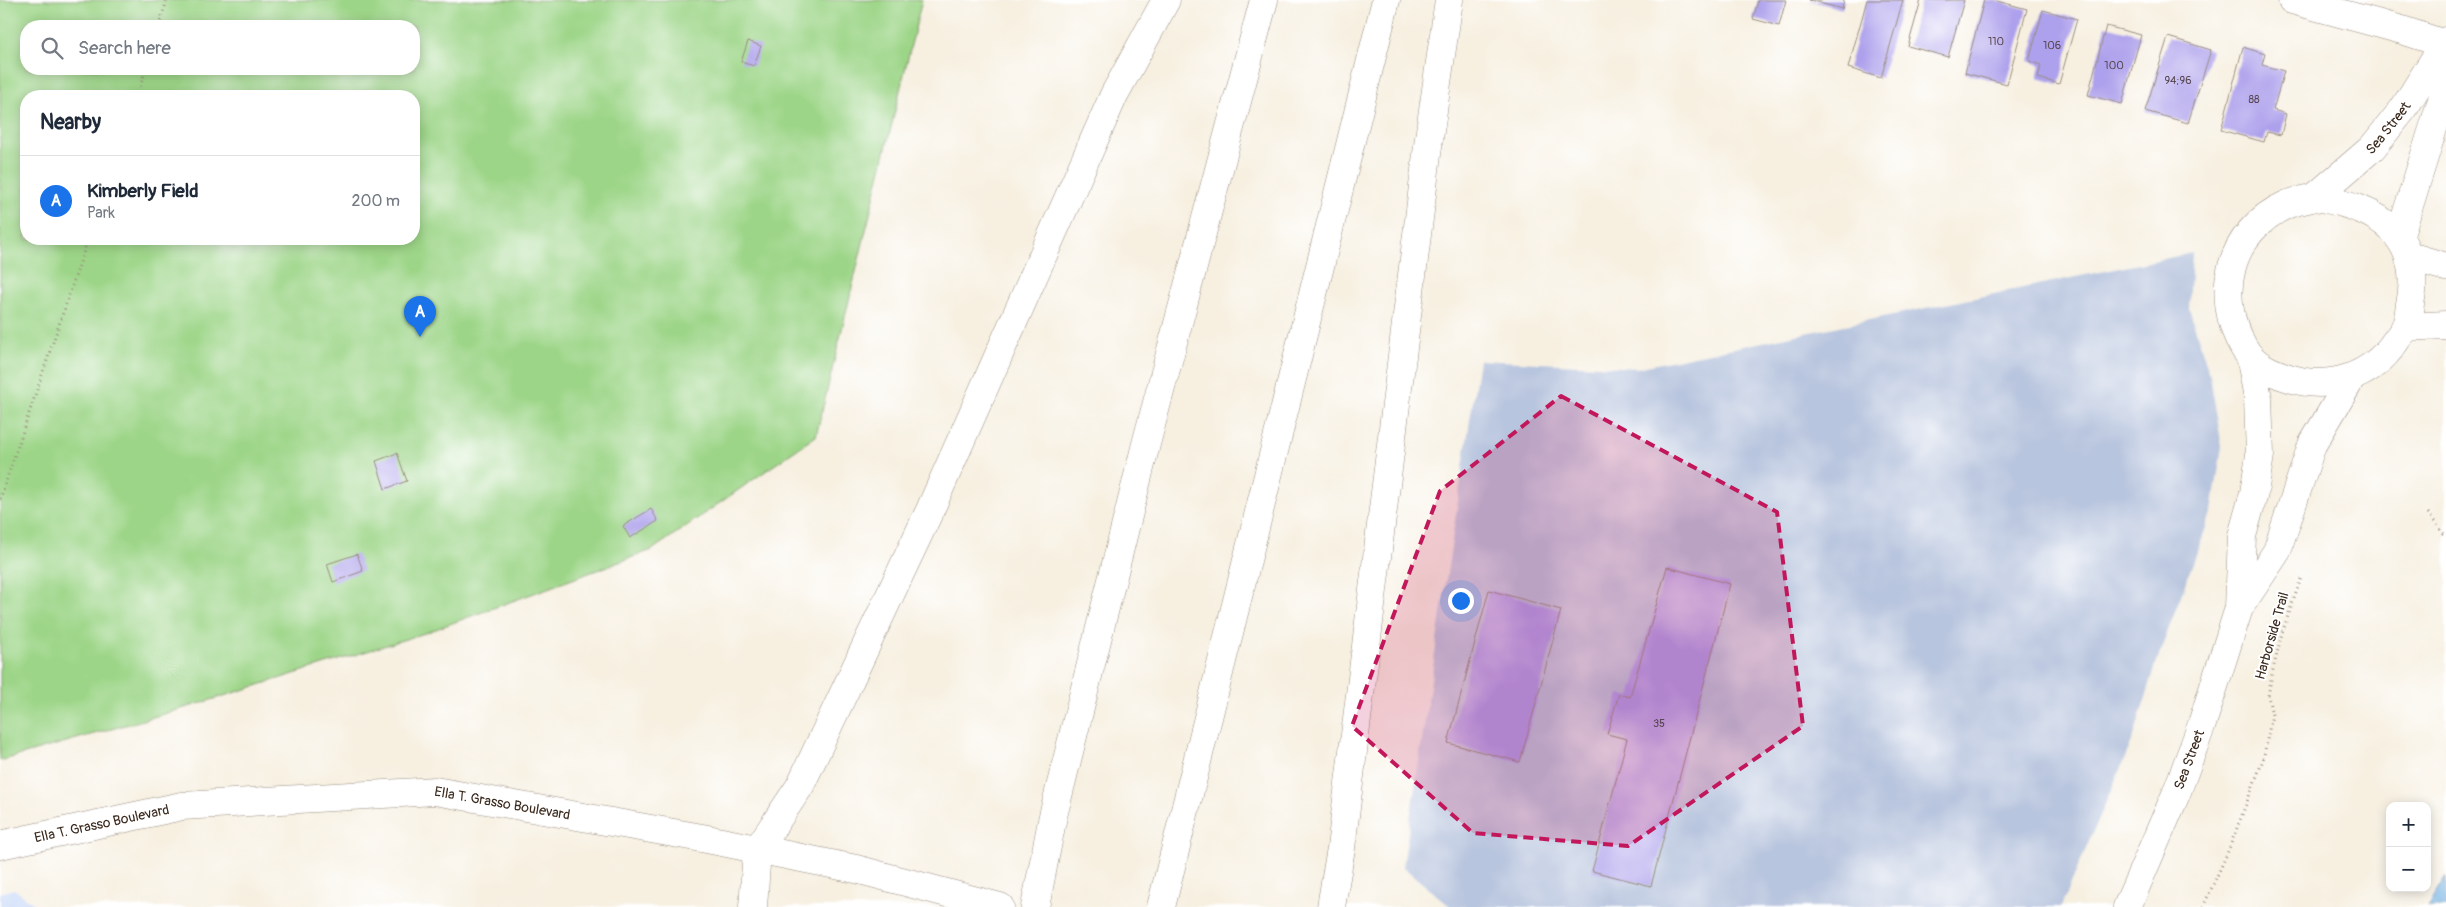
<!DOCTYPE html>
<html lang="en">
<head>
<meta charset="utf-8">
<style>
	body { margin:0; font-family:Pangolin,sans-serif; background:#f6f6f7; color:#1f2937 }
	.controls { position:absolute; right:15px; bottom:15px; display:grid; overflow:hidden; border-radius:10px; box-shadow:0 2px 12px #0003 }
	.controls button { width:45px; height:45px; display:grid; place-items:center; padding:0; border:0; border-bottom:1px solid #e0e1e3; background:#fff; color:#1f2937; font:25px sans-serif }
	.you { position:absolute; left:1460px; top:600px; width:18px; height:18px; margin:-12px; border:4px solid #fff; border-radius:50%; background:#1a73e8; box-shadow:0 0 0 8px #1a73e833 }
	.badge { display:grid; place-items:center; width:32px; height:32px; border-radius:50%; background:#1a73e8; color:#fff; font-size:16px; font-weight:700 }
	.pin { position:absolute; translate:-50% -41px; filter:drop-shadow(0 1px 2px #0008) }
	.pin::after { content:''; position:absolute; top:26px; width:18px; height:15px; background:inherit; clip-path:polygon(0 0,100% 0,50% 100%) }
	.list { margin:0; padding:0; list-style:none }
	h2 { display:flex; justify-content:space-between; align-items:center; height:65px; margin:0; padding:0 20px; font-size:21px }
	h2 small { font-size:16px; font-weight:400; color:#747a83 }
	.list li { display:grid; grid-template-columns:32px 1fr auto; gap:15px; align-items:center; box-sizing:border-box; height:90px; padding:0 20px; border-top:1px solid #e0e1e3 }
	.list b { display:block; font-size:19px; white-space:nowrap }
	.list p { margin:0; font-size:16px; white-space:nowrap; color:#747a83 }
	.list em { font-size:16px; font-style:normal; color:#747a83 }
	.icon { flex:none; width:28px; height:28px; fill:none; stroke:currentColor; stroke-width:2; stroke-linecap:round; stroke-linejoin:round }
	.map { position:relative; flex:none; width:2446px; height:907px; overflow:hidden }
	.search { position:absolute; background:#fff; box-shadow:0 2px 12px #0003; left:20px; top:20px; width:400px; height:55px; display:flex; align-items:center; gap:12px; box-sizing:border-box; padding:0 18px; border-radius:20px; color:#747a83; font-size:19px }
	.panel { position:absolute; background:#fff; box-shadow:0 2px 12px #0003; left:20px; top:90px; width:400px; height:155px; border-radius:20px }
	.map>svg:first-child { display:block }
</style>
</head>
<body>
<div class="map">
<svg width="2446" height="907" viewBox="0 0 2446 907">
	<rect width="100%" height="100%" fill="#fff"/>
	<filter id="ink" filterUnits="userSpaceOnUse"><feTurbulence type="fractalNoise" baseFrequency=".02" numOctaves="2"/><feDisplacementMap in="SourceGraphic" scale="10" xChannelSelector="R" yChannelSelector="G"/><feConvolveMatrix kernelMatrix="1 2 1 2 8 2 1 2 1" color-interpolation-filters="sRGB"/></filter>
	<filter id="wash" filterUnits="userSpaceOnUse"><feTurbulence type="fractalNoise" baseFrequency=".0096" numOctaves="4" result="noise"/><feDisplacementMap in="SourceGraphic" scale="20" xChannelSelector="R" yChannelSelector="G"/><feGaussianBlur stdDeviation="1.12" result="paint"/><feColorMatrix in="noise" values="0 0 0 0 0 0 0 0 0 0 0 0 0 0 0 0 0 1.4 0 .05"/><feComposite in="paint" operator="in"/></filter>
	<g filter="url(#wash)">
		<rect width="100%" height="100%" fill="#f7f0e1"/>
		<path fill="#ccdbf9" d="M14 889 38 907H0V893Z"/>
		<path fill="#b8c5de" d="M2192 253 2189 308 2210 376 2222 447 2212 511 2159 655 2133 739 2061 907H1451L1403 867 1479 360 1637 368Z"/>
		<path fill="#9dd588" stroke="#6c8053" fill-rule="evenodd" d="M0 0H922L816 436 652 550 425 633 195 705 0 761ZM26 26H414V69H26ZM26 96H414V239H26Z"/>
		<path fill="#6dafe1" stroke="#546c80" d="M2446 877V907H2427Z"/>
		<g id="blocks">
			<path fill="#ada0ec" d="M1758 0H1786L1779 26 1753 19Z
				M1809 0H1844L1842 9Z
				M1867 0H1903L1881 78 1848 68Z
				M1921 0H1964L1948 57 1908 46Z
				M1984 0H1993L2027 9 2007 84 1965 73Z
				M2043 10 2077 19 2059 84 2038 78 2041 65 2029 61Z
				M2106 26 2141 35 2122 104 2088 95Z
				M2168 37 2211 50 2188 123 2145 111Z
				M748 41 761 46 754 66 741 62Z
				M2243 47 2265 54 2262 65 2284 71 2273 110 2286 114 2281 135 2267 132 2264 142 2221 130Z
				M397 453 407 481 385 489 376 461Z
				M651 509 658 521 630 538 623 526Z
				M357 554 363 571 333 582 327 564Z
				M1667 567 1730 584 1651 886 1592 871 1627 739 1607 734 1619 694 1630 697Z
				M1489 590 1561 610 1520 762 1448 743Z"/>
		</g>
	</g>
	<g filter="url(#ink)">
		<use href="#blocks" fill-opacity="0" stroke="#998d80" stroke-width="1"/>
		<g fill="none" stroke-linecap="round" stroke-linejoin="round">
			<defs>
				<path id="minor" d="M2292 0 2402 30 2445 44
					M2409 256 2446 267
					M2405 327 2446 325"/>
				<g id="major">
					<path d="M2315 197C2345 202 2382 212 2400 239 2413 258 2415 283 2410 304 2409 312 2408 320 2406 327 2403 332 2398 337 2395 342 2371 377 2330 391 2289 378 2270 372 2254 365 2244 348 2213 296 2229 231 2286 205 2294 201 2306 200 2315 197Z"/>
					<path id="s1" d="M2315 197 2372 148 2404 108 2446 41"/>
					<path d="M2399 238 2445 90V44"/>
					<path d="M2239 608 2242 536 2254 493 2260 455 2258 398 2251 360"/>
					<path id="s2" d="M0 845 182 806 435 791 702 838 856 869 1000 907"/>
					<path id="s3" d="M2127 907 2176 794 2201 727 2239 608 2277 551 2312 445 2351 379"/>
				</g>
				<path id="highway" d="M753 907 757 850 800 786 930 510 1114 95 1166 0
					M1035 907 1053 816 1146 444 1264 0
					M1161 907 1386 0
					M1331 907 1341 848 1429 138 1449 0"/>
			</defs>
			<use href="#minor" stroke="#998d80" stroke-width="29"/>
			<use href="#major" stroke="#998d80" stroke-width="29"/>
			<use href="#highway" stroke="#998d80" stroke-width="29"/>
			<path stroke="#998d80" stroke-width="3" stroke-dasharray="1 4" stroke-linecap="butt" d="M159 26 167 0
				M137 96 146 69
				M0 499 88 239
				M2428 513 2446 537
				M2203 907 2227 854 2263 760 2272 715 2268 696 2272 674 2282 633 2302 576"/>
			<use href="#minor" stroke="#fff" stroke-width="28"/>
			<use href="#major" stroke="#fff" stroke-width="28"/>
			<use href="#highway" stroke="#fff" stroke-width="28"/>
		</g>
	</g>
	<path fill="#c2185b" fill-opacity="0.2" stroke="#c2185b" stroke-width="4" stroke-dasharray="10 6" stroke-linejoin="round" d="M1561 396 1777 512 1803 726 1628 846 1473 833 1352 726 1440 491Z"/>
	<g text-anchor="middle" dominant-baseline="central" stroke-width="4" stroke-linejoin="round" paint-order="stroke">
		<g font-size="11" fill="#584852">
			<text x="1996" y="41">110</text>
			<text x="2052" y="45">106</text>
			<text x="2114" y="65">100</text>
			<text x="2178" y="80">94;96</text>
			<text x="2254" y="99">88</text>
			<text x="1659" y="723">35</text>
		</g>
		<g font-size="14" fill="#3b2a1e" stroke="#fff">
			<text stroke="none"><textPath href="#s1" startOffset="101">Sea Street</textPath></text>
			<text transform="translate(2272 636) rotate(-74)">Harborside Trail</text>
			<text stroke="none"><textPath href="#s3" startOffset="160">Sea Street</textPath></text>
			<text stroke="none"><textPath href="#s2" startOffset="508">Ella T. Grasso Boulevard</textPath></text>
			<text stroke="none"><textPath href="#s2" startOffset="104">Ella T. Grasso Boulevard</textPath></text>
		</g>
	</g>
</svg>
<div class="controls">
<button>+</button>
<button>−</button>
</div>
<div class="you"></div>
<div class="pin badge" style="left:420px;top:337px">A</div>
<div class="search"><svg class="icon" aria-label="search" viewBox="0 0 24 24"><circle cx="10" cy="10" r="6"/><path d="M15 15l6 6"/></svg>Search here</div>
<section class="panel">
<h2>Nearby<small></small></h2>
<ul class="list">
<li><span class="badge">A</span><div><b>Kimberly Field</b><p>Park</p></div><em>200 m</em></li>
</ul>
</section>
</div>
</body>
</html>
